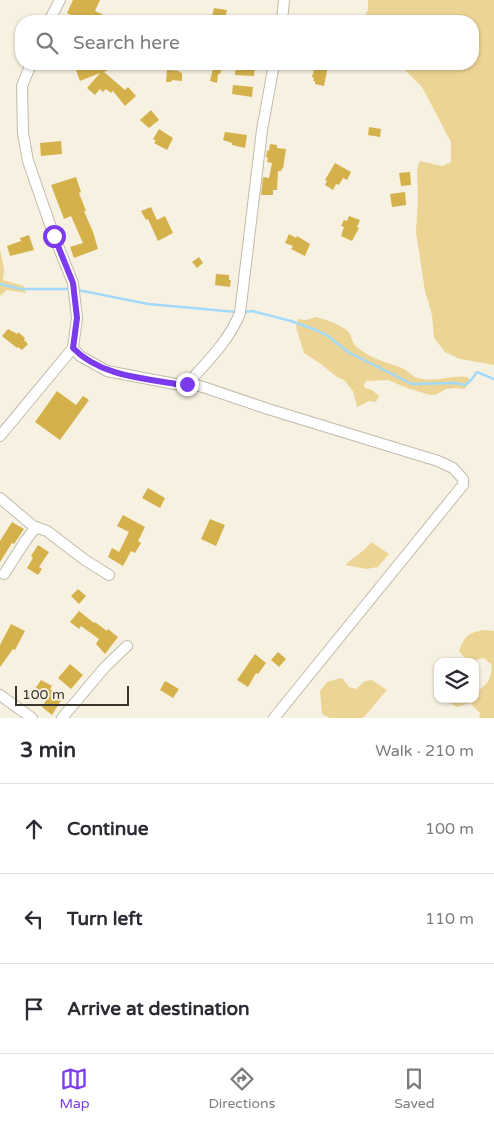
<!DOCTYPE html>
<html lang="en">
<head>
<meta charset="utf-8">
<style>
	body { margin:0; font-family:"Varela Round",sans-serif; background:#f2f2f3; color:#2b2b33 }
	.controls { position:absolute; right:15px; bottom:15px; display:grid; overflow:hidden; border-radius:10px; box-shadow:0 1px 4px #0004 }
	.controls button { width:45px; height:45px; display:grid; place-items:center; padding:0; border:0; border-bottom:1px solid #e1e1e2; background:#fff; color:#2b2b33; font:25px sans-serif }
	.scale { position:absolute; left:15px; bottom:12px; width:114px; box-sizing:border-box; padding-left:5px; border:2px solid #393630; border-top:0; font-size:14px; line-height:18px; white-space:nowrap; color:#393630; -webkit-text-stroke:4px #f7f1e1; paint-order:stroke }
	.stop { position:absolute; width:15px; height:15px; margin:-11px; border:4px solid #7c3aed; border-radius:50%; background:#fff }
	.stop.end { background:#7c3aed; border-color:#fff; box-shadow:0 1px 5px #0008 }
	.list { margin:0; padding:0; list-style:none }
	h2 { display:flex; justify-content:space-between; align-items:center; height:65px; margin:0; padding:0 20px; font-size:21px }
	h2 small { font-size:16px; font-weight:400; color:#7c7c81 }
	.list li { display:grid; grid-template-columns:32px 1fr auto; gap:15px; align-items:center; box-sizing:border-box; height:90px; padding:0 20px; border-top:1px solid #e1e1e2 }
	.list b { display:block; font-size:19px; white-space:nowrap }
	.list em { font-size:16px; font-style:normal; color:#7c7c81 }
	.icon { flex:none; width:28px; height:28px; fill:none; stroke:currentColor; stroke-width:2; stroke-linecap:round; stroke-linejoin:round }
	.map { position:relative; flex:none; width:494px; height:718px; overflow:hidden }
	.search { position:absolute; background:#fff; box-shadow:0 1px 4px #0004; left:15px; right:15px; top:15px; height:55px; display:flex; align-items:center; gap:12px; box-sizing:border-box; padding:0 18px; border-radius:20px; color:#7c7c81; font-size:19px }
	.sheet { height:335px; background:#fff }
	nav { display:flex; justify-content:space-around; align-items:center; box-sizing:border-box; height:70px; border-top:1px solid #e1e1e2; background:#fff; font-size:14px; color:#7c7c81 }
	nav a { display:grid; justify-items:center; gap:2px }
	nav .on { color:#7c3aed }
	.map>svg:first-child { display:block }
</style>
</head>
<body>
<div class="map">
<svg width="494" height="718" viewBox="0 0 494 718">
	<rect width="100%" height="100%" fill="#f7f1e1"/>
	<path fill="#ecd495" d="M368 0H494V365L460 359 445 352 434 338 432 315 425 291 416 232 418 199 417 169 420 161 442 166 451 162V142L422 87 405 70 391 64H473V21H364L368 9Z
		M0 249 4 269 3 280 24 286 26 293 7 290 0 296Z
		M316 317C324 319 346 326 350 334 352 339 353 344 357 347 370 359 387 362 402 368 407 370 411 375 415 377 434 384 452 374 468 377L470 383 464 389 456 388 446 389 437 394 430 395 407 388 388 380 366 381 364 385 365 388 372 390 379 396 376 402 369 401 357 407 353 391 344 380 337 377 321 364 304 353 296 327 298 319 306 320Z
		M371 542 389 554 378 567 366 569 345 565C354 557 365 551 371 542Z
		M484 630 494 631V718H479L480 713 470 703 457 707 448 702 452 699H475V692C488 686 491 678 492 665L484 658 469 662 459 651C465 635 468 633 484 630Z
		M342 678 349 687 356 689 365 681 372 680 387 690C378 699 372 709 363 718H330L322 714 320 691 327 682Z"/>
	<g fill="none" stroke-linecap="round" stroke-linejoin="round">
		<path stroke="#a2dafd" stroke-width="2.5" d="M0 284 21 289H69
			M78 290 148 304 237 312
			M244 312 252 311 291 321 316 330 328 336 348 352 412 384 456 383 465 385 472 379 477 372 494 379"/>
	</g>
	<path fill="#d5b14c" d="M73 0H100L95 11 116 21H82L67 13Z
		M214 8 227 10 225 18H223V21H211Z
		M94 64H108L110 69 104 72 125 90 128 87 136 96 125 106 113 91 111 93 106 89 103 92 100 89 95 95 87 88 100 73 80 81 76 70Z
		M214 64H223L220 74H218L217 83 210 81Z
		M236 64H255L254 76 235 75Z
		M321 65 328 66 324 86 315 84V81H313L314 78 312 77 315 66 321 67Z
		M167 70 179 71V72L182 73V81L172 80 171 82H166Z
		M233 85 253 87 252 97 232 94Z
		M151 110 159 120 149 128 140 120Z
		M369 127 381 129 380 137 368 135Z
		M159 129 173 138 167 150 154 143 156 141 153 139Z
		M225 132 247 135 245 148 232 145V143L223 140Z
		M61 141 62 154 41 156 40 143Z
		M270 144 277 145V148L286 149 283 169 282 168 281 171H278L277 190H273V195H261L263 177 269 178 272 163 267 162 268 158 266 157 267 150 269 151Z
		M335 163 351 172 347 180 343 178 339 185 336 184 333 190 325 185 327 181 325 180Z
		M410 172 411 185 401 186 399 173Z
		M76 177 81 192 79 193 86 211H84L93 232 98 249 74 258 70 247 83 243 71 216 64 219 51 185Z
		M405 192 406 205 392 207 390 194Z
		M151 207 157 220 165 216 173 233 158 241 148 219 146 220 141 211Z
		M349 216 360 220 357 227 359 228 352 241 341 236 344 227 341 226 344 220 347 221Z
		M289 234 296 238 297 236 310 244 305 256 291 249 293 246 285 243Z
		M29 235 34 250 10 256 7 246 21 241 20 238Z
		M199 257 203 263 197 268 192 262Z
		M216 274 229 275V280H231L230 287 215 285Z
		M8 329 17 334 18 332 25 338 24 340 28 344 22 350 18 347 17 348 2 336Z
		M57 391 76 405 83 396 89 400 60 440 35 422Z
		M148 488 165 498 160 508 142 498Z
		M123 515 145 527 138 541 141 543 135 553 131 551 123 566 108 557 112 548 119 552 129 532 117 526Z
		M210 519 225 525 216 546 201 539Z
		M12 522 24 529 14 544 12 543 0 562V541Z
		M38 545 49 552 39 567 42 569 38 575 27 568 33 558 31 556Z
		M78 589 86 596 79 604 71 596Z
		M79 611 94 623 95 622 107 631 108 629 118 637 105 654 96 644 99 639 81 626 79 629 70 622Z
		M11 624 25 631 15 650 13 649 0 667V645Z
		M278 652 286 659 279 667 271 660Z
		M255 654 266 663 258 674 256 673 248 687 237 680Z
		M70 664 83 675 71 689 58 678Z
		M41 680 52 686 50 689 63 697 52 715 42 707 48 697 35 689Z
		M165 681 179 689 173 698 160 690Z"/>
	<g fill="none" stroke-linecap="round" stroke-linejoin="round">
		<defs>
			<path id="minor" d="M49 21 60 0
				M282 21 284 0
				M73 348 80 356 107 371 175 384H193L206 388 268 409 438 461 453 468 463 479V485L274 718
				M187 384C206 363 229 341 240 313L262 130 274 64
				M0 436 73 348 77 318 73 283 54 236 28 161 23 133 22 86 31 64
				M0 498 33 526 47 531 85 560 109 575
				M4 574 26 540 36 527
				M0 695 32 718
				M62 718 105 667 127 646"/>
		</defs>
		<use href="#minor" stroke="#c1bbac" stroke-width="12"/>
		<use href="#minor" stroke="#fff" stroke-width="10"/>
	</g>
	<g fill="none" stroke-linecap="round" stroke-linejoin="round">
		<path stroke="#7c3aed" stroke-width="6" d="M54 236 73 283 77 318 73 348C99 375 140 378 176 384H187"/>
	</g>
</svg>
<div class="controls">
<button><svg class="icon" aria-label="layers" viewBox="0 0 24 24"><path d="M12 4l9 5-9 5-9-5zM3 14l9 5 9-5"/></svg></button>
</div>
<div class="scale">100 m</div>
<div class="stop" style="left:54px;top:236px"></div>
<div class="stop end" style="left:187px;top:384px"></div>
<div class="search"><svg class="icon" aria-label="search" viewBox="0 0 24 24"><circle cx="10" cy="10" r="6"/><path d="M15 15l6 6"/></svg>Search here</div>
</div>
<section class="sheet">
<h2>3 min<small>Walk · 210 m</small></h2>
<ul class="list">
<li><svg class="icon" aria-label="ahead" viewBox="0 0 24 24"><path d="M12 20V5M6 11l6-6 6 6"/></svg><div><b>Continue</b></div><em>100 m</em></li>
<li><svg class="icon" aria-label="left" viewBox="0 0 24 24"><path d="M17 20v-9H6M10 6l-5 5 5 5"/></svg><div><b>Turn left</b></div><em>110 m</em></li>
<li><svg class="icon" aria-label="arrive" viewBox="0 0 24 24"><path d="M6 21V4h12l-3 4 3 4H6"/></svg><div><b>Arrive at destination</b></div></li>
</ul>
</section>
<nav>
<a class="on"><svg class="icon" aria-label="map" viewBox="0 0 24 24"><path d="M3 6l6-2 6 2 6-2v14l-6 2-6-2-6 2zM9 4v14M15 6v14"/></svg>Map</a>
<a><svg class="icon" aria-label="directions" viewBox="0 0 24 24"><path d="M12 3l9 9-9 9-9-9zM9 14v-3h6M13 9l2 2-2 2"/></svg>Directions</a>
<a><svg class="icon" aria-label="saved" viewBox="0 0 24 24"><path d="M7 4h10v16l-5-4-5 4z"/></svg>Saved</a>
</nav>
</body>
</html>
